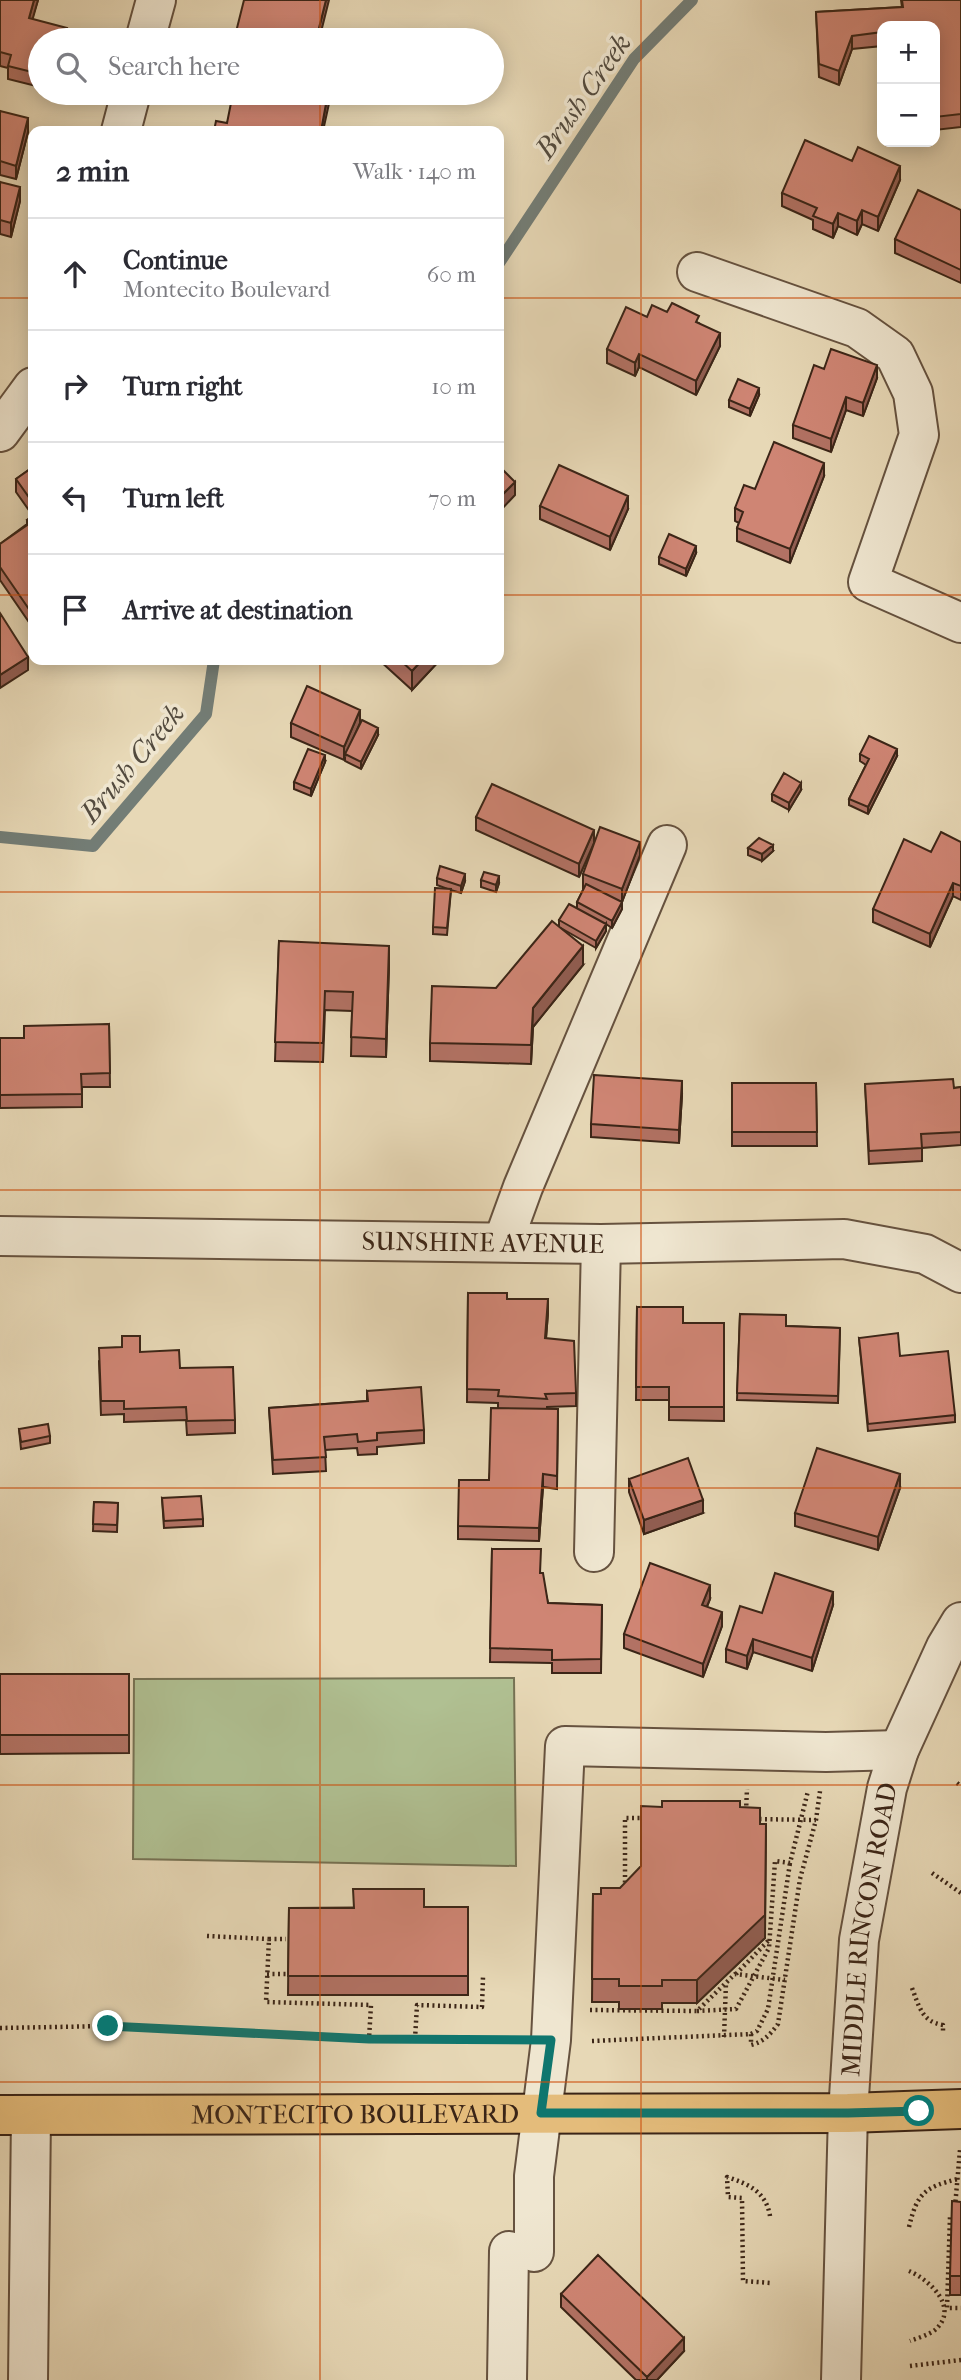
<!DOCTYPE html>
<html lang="en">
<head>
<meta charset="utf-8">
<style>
	body { margin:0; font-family:"IM FELL French Canon",serif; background:#f7f7f7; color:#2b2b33 }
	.controls { position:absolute; right:21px; top:21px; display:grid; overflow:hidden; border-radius:14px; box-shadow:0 4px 18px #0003 }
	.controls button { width:63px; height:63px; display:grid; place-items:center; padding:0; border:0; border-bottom:2px solid #e1e1e2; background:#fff; color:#2b2b33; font:35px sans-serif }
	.stop { position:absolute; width:21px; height:21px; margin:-16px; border:5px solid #0f766e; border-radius:50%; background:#fff }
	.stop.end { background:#0f766e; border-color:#fff; box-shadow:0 2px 7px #0008 }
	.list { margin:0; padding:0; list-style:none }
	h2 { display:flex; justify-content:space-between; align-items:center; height:91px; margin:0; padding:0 28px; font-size:30px }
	h2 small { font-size:23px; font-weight:400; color:#7c7c81 }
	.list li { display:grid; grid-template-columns:46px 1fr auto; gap:21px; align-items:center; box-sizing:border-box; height:112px; padding:0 28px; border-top:2px solid #e1e1e2 }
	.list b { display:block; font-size:26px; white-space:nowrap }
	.list p { margin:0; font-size:23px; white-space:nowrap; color:#7c7c81 }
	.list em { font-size:23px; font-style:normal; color:#7c7c81 }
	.icon { flex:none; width:38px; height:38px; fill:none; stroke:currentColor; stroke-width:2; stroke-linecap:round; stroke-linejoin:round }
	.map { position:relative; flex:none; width:961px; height:2380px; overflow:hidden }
	.search { position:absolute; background:#fff; box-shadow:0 4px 18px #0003; left:28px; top:28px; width:476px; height:77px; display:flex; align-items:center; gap:18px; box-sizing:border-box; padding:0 24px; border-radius:38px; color:#7c7c81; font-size:26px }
	.panel { position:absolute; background:#fff; box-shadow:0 4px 18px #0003; left:28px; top:126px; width:476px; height:539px; border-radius:14px }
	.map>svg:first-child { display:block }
</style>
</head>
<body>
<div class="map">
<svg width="961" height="2380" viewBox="0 0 961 2380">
	<rect width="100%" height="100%" fill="#e7d8b6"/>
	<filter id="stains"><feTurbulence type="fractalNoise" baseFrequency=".00286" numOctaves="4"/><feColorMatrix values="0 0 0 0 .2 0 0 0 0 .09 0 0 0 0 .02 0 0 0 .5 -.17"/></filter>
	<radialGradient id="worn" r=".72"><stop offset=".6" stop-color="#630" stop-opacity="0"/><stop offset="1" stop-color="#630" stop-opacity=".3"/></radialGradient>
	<path fill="#b0c092" stroke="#767254" stroke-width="2" d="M514 1678 516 1866 133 1859 134 1679Z"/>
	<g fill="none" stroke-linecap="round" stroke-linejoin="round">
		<path stroke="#737d76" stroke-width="12" d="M499 263 634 59 692 0
			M0 837 93 846 206 714 214 660"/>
		<defs>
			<g id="minor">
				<path d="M145 40 156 0"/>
				<path d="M121 131 131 93"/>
				<path d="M697 272 857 328 895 355 913 393 919 435 868 582 961 623"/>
				<path d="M0 432 33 387"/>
				<path id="s1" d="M0 1236 601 1244 844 1239 925 1254 961 1273"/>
				<path d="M503 1242 523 1187 667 845"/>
				<path d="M594 1552 601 1244"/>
				<path d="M534 2252V2176L551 2040 565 1746 826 1752 899 1750"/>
				<path d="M28 2380 31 2115"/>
				<path d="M507 2380 509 2251"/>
				<path id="s2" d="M841 2380 848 2113 859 1940 887 1788 899 1750 946 1647 961 1622"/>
			</g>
			<g id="major">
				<path id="s3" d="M0 2115 848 2113 961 2109"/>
			</g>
		</defs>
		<use href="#minor" stroke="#66523f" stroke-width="42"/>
		<use href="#major" stroke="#3b2517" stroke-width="42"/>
		<path stroke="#3b2517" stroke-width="4.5" stroke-dasharray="2 3.5" stroke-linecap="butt" d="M957 1783 961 1786
			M746 1811 747 1789
			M754 1819 816 1820
			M932 1873 961 1893
			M625 1888V1818H647
			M207 1936 269 1939 266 2002 371 2005 369 2039
			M269 1939H286
			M267 1974H288
			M736 1974 769 1940
			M912 1988C919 2006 922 2022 943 2025V2031
			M590 2010 697 2011 735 1974 785 1980
			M697 2011 736 2009 769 1948 775 1861 790 1863 808 1791
			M0 2028 108 2026 369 2039 513 2040
			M751 2034 757 2031 768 2009 790 1863
			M724 2037 726 1983
			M415 2039 417 2005 482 2007 483 1977
			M592 2041 751 2034V2045C763 2042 770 2035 778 2024L800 1879 816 1820 820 1791
			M955 2207 960 2150
			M770 2216C766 2192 749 2184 727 2177L728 2197 742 2198 743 2281 771 2283
			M955 2216 950 2217 947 2308H961
			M909 2227C917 2193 925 2187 958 2179
			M909 2271C930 2280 960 2308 935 2330 928 2335 918 2338 910 2341
			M910 2366 961 2360"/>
		<use href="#minor" stroke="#efe6d0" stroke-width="38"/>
		<use href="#major" stroke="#e4bc7b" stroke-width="38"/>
	</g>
	<path fill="#b27264" stroke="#3b2517" stroke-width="2" d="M0 0H38L32 19 67 40H40V87L8 79V68L0 66Z
		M901 0H961V127L935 130V26H882V46L852 49 839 85 819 77 816 12 902 7Z
		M0 111 28 132 16 179 0 175Z
		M852 161 900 180 878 231 862 224 857 235 838 226 833 238 813 229V220L782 206V193Z
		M0 182 20 201 11 237 0 234Z
		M961 210V283L895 253V239Z
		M667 312 699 323 720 346 696 395 639 367 635 376 607 363V349L647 317Z
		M824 369 877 378 863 416 846 410 831 452 793 438V425Z
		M759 395 750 416 729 407V400Z
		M33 467V628L0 580V544L27 524V520L33 516 16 492V479Z
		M824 476 790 563 737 541V528L739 523 735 521V508L755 489Z
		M540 506 628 509 610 550 540 519Z
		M696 553 686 576 659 564V557Z
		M379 660H440L412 690Z
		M291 723H360L355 736 378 735 361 769 345 761V757L344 760 291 737Z
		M860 754 897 756 868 814 849 805V799L866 765 860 761Z
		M325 762 311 796 294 789V782Z
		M801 790 789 810 772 801V794Z
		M476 817 594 843 579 877 476 830Z
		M961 842V900L953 896 930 947 873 922V909L931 852Z
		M748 848 773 851 762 861 748 855Z
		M640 855 622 902 619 901 622 909 612 928 606 924V931L596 948 559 927V920L577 908V902L584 888H583V874Z
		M437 878 465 881 461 893 451 890 447 935 433 934V927L448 889 437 885Z
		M481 880 499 883 496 892 481 887Z
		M279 941 389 965 386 1057 351 1056 352 1011 325 1010 323 1062 275 1061Z
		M583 965 533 1027 531 1064 430 1061V1043L496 988Z
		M109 1024 110 1087H82V1107L0 1108V1038H24Z
		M732 1083H816L817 1146H732Z
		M865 1084 954 1088 961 1087V1145L922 1148V1161L869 1164Z
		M682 1095 679 1143 591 1137V1124Z
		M468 1293 507 1299 548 1313 546 1338 576 1393V1406L547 1407V1409H558L557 1489 543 1487 539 1541 458 1539V1526L489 1480 498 1408V1403L467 1402Z
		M637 1307 683 1323H724V1421L669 1420V1400H636Z
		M740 1314 786 1326 840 1328 838 1403 737 1400Z
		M859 1338 900 1356 955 1415V1422L868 1431Z
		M122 1347 140 1352 180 1368 235 1420V1433L187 1435 186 1420 124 1422V1414L101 1415 99 1361Z
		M367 1391 424 1430V1443L377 1447V1454L358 1455 357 1448 325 1450 326 1471 273 1474 269 1408 367 1401Z
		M19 1429 50 1436V1443L21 1449Z
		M629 1479 703 1513 644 1534 629 1492Z
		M900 1488 878 1550 795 1526V1513Z
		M162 1498 203 1519V1526L164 1528Z
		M94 1502 118 1503 117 1532 93 1531Z
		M492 1549 541 1573 548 1603 602 1605 601 1673H552V1663L490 1662Z
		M710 1599 707 1607 722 1626 703 1677 624 1648V1634Z
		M833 1605 812 1671 753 1652 747 1669 726 1662V1649L762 1613Z
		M0 1674H129V1753L0 1754Z
		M740 1807 765 1938 697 2003H662V2009H619V2002H592L593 1894H601L620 1888Z
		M424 1907H468V1995H288L289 1908Z
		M961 2202V2295H950V2276Z
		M561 2294 684 2351 657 2380H636L561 2307Z"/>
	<path fill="#915d51" stroke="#3b2517" stroke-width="2" d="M34 0H38L29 32V18Z
		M326 0H329L319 40H316Z
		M852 36V49L839 85V71Z
		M328 93H330V99L323 131H321Z
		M28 118V132L16 179V166Z
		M900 166V180L878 231V217Z
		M20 187V201L11 237V223Z
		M862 210V224L857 235V221Z
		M838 213V226L833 238V224Z
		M720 333V346L696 395V381Z
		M639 354V367L635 376V363Z
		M877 365V378L863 416V403Z
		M759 388V395L750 416V409Z
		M846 397V410L831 452V439Z
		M824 463V476L790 563V549Z
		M515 482V495L499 512V498Z
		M628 496V509L610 550V537Z
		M696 546V553L686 576V569Z
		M28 657V670L0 688V675Z
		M422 660H440L412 690V671Z
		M360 710V723L346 755 345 754 344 760V747Z
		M378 728V735L361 769V762Z
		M897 749V756L868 814V807Z
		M325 755V762L311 796V789Z
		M801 783V790L789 810V803Z
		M594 830V843L579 877V864Z
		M640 842V855L622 902V889Z
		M773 845V851L762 861V854Z
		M465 874V881L461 893V886Z
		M499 876V883L496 892V885Z
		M953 883V896L930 947V934Z
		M622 902V909L612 928V921Z
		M606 924V931L596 948V941Z
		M389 946V965L386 1057V1039Z
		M583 946V965L533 1027 531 1064 533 1008Z
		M682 1081V1095L679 1143V1130Z
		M548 1299V1313L545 1351V1338Z
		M543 1474V1487L539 1541V1528Z
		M900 1474V1488L878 1550V1537Z
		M703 1500V1513L644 1534V1520Z
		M710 1585V1599L702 1618V1605Z
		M833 1592V1605L812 1671V1658Z
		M722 1612V1626L703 1677V1664Z
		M753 1639V1652L747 1669V1656Z
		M766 1824 765 1938 697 2003V1980Z
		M684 2338V2351L657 2380H647V2377Z"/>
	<path fill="#cf8574" stroke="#3b2517" stroke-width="2" d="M0 0H34L29 18 67 28 64 40H40V74L8 66 11 55 0 52Z
		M244 0H326L316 40H234Z
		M902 0H961V114L935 117V26H882V32L852 36 839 71 819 64 816 12 903 7Z
		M233 93H328L321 131H214L216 121 227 123Z
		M0 111 28 118 16 166 0 161Z
		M805 140 852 161 858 147 900 166 878 217 862 210 857 221 838 213 833 224 813 216 817 208 782 193Z
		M0 182 20 187 11 223 0 220Z
		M918 190 961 210V270L895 239Z
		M672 303 699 316 696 322 720 333 696 381 639 354 635 363 607 349 626 307 647 317 652 305 667 312Z
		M831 349 877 365 863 403 846 397 831 439 793 425 814 365 824 369Z
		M738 379 759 388 750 409 729 400Z
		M774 442 824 463 790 549 737 528 743 512 735 508 744 485 755 489Z
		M559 465 628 496 610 537 540 506Z
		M499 466 515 482 499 498Z
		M33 467V503L16 479Z
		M33 516V615L0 567V544L30 523 27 520Z
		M669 534 696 546 686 569 659 557Z
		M0 613 28 657 0 675Z
		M400 660H422L412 671Z
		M307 686 360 710 344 747 291 723Z
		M362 720 378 728 361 762 345 754Z
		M869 736 897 749 868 807 849 799 869 759 860 754Z
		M308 749 325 755 311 789 294 782Z
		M784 773 801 783 789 803 772 794Z
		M492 784 594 830 579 864 476 817Z
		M600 827 640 842 622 889 583 874Z
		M941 832 961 842V886L953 883 930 934 873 909 904 839 931 852Z
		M759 838 773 845 762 854 748 848Z
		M440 866 465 874 461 886 437 878Z
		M484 872 499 876 496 885 481 880Z
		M586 884 622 902 612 921 577 902Z
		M435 888 451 889 447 928 433 927Z
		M569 904 606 924 596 941 559 920Z
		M552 921 583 946 533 1008 531 1045 430 1043 432 986 496 988Z
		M279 941 389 946 386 1039 351 1037 353 992 325 991 323 1043 275 1042Z
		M109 1024 110 1073 81 1074 82 1094 0 1095V1038H24V1026Z
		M594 1075 682 1081 679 1130 591 1124Z
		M953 1079 954 1088 961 1087V1132L921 1134 922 1148 869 1151 865 1084Z
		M732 1083H816L817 1132H732Z
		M468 1293H507V1299H548L545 1338 574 1341 576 1393 545 1394 547 1399 498 1396 499 1390 467 1389Z
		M637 1307H683V1323H724V1407H669V1387H636Z
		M740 1314 786 1315V1326L840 1328 838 1396 737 1393Z
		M898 1333 900 1356 948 1351 955 1415 868 1424 859 1338Z
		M122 1336H140V1352L179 1350 180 1368 233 1367 235 1420 187 1421 186 1407 124 1409V1401H101L99 1348 122 1347Z
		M421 1387 424 1430 377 1433V1440L358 1442 357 1434 324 1437 326 1457 273 1460 269 1408 368 1401 367 1391Z
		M491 1408 558 1409 557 1476 543 1474 539 1528 458 1526 459 1480H489Z
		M48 1424 50 1436 21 1442 19 1429Z
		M817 1448 900 1474 878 1537 795 1513Z
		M688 1458 703 1500 644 1520 629 1479Z
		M201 1496 203 1519 164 1521 162 1498Z
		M94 1502 118 1503 117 1525 93 1524Z
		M492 1549H541L540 1573H543L548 1603 602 1605 601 1659 552 1660V1650L490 1648Z
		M650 1563 710 1585 702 1605 722 1612 703 1664 624 1634Z
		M775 1573 833 1592 812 1658 753 1639 747 1656 726 1649 740 1606 762 1613Z
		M0 1674H129V1735H0Z
		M662 1801H740V1807L760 1808V1824H766L765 1915 697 1980H662V1986H619V1979H592L593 1894H601V1888H620L641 1866V1806L662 1807Z
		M353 1889H424V1907H468V1976H288L289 1908H354Z
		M952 2201 961 2202V2276H950Z
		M598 2255 684 2338 647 2377 561 2294Z"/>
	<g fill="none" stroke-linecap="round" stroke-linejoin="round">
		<path stroke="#0f766e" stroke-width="9" d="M108 2026 369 2039 551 2040 541 2113H848L919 2111"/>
	</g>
	<path fill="none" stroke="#ce510e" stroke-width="2" stroke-opacity="0.55" d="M320 0V40M641 0V2380M320 93V131M0 298H33M499 298H961M0 595H33M499 595H961M320 660V2380M0 892H961M0 1190H961M0 1488H961M0 1785H961M0 2082H961"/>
	<g text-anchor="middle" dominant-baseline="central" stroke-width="7" stroke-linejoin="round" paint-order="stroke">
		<g font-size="26" fill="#3b2517" stroke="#efe6d0">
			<text stroke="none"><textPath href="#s1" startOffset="483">SUNSHINE AVENUE</textPath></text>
			<text stroke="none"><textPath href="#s2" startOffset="452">MIDDLE RINCON ROAD</textPath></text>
			<text stroke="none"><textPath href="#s3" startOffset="355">MONTECITO BOULEVARD</textPath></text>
		</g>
		<g font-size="28" font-style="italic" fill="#524a3e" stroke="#efe6d0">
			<text transform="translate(583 96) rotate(-55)">Brush Creek</text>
			<text transform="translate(132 763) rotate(-50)">Brush Creek</text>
		</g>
	</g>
	<rect width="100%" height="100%" filter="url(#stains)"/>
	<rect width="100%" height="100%" fill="url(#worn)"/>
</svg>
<div class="controls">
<button>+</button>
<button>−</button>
</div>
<div class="stop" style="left:919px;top:2111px"></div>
<div class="stop end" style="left:108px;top:2026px"></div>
<div class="search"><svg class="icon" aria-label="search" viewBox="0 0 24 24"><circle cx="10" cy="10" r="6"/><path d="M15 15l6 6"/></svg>Search here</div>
<section class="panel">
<h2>2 min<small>Walk · 140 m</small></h2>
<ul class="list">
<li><svg class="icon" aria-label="ahead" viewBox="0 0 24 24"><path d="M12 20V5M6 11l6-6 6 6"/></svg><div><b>Continue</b><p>Montecito Boulevard</p></div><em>60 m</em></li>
<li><svg class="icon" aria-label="right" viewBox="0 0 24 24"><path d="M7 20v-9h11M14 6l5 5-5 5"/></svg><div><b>Turn right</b></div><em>10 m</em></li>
<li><svg class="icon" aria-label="left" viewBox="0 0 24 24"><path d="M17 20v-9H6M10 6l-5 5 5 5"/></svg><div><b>Turn left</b></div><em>70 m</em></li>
<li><svg class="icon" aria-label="arrive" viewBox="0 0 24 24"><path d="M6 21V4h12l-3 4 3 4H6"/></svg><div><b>Arrive at destination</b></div></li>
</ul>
</section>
</div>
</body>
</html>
